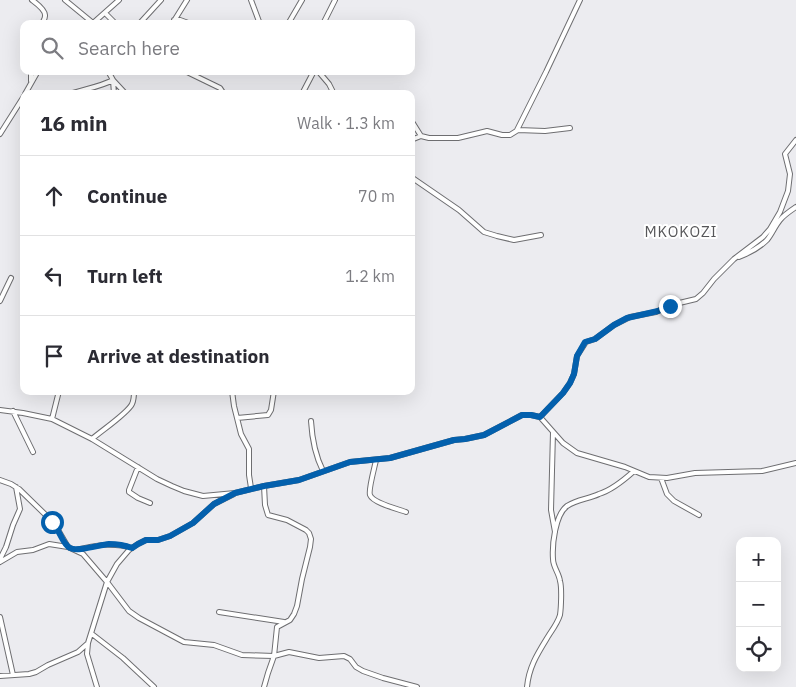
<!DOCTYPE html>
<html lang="en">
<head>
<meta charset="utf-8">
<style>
	body { margin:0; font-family:"IBM Plex Sans",sans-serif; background:#f2f2f3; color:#2b2b33 }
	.controls { position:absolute; right:15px; bottom:15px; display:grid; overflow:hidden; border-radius:10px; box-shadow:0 5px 20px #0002 }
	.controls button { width:45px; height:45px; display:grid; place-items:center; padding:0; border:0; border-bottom:1px solid #e1e1e2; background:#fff; color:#2b2b33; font:25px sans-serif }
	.stop { position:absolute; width:15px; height:15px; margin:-11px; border:4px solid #0360ad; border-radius:50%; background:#fff }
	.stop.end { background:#0360ad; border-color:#fff; box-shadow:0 1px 5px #0008 }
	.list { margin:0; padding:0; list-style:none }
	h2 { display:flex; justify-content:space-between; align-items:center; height:65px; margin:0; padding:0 20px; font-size:21px }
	h2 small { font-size:16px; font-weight:400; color:#7c7c81 }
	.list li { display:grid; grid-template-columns:32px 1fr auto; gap:15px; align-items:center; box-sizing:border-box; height:80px; padding:0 20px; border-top:1px solid #e1e1e2 }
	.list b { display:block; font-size:19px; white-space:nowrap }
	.list em { font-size:16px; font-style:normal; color:#7c7c81 }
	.icon { flex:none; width:28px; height:28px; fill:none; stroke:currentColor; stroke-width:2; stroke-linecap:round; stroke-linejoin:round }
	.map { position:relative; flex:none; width:796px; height:687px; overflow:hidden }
	.search { position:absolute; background:#fff; box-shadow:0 5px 20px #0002; left:20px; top:20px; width:395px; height:55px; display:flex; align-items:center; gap:12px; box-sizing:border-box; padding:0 18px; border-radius:10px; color:#7c7c81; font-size:19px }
	.panel { position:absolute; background:#fff; box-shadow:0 5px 20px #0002; left:20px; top:90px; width:395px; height:305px; border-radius:10px }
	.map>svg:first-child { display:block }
</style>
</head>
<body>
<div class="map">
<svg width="796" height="687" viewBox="0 0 796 687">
	<rect width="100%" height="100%" fill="#ececf0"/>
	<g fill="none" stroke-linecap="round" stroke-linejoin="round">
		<defs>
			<path id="minor" d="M32 0C36 3 46 10 45 16 45 19 43 21 42 24
				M65 0 93 23
				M251 0 260 24
				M105 13 116 24
				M174 20H180L191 24
				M92 24 119 0
				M139 24 161 0
				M172 24 187 0
				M288 24 302 0
				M323 24 335 0
				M31 71V81
				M108 71 113 80 114 94
				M185 71 220 88 224 94
				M318 71 329 84 334 94
				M25 94 38 71
				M70 94C84 89 100 87 113 80L126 94
				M302 94 314 71
				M411 120 421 136
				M517 130 546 72 580 0
				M0 134 24 96
				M411 140 421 136 429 138H458L483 132 487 131 502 135H510L518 130 545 131 570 128
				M411 177 459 210 484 232 497 236 514 240 541 235
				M739 257C749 253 759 248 767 240 772 234 775 226 780 220 784 215 790 211 796 207
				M0 301 11 278
				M232 391 234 406 241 434 249 449V475L251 488
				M0 410 23 413 52 419 92 439 157 479 172 486 184 491 203 496 235 493 264 486 299 480 350 462 390 458 454 440 465 439 484 435 522 415H531L540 417 563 443 577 453 625 467 649 477 667 478 695 473 762 471 796 463
				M13 411 33 452
				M540 417 563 393 570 383 574 374 577 356 586 342 595 339 614 325 630 317 656 312 671 305 696 299 703 293 714 279 734 259 763 237 770 229 780 212 788 191 790 174 785 154 796 140
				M237 418 268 415 271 410 274 391
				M52 419 59 391
				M311 421C312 438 315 455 323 471
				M553 432 551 510 555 532
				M92 439C101 431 128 413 132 404 134 400 134 395 134 391
				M376 460C375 466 368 490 370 495 373 503 398 509 406 512
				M138 467 129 490V492L138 498 150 503
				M661 478 667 494 674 501 699 515
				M0 480 11 484 19 489 54 523 68 547 83 554 107 582 129 611 139 618 184 642 214 645 242 655 274 656 289 652 319 658 344 656 350 659 356 667 363 671 383 678 417 687
				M264 486 265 505 268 515 287 520 306 530 309 533 311 539 310 547 302 579 297 606 294 614 290 620 277 627 274 656 268 673 264 687
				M76 550C95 545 113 542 132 548
				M0 559 6 547 13 525 20 509 16 487
				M0 562 17 552 33 550 49 544 68 547
				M219 612 284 622
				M0 617 13 675
				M92 634 123 658 154 687
				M0 676 29 674 36 672 48 665 78 652 87 644
				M97 687 87 654 88 643 107 582 117 564 129 550 138 544 146 540H158L170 536 193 523 214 504 234 494
				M527 687C529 666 538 653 549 635 553 629 558 622 560 615 561 608 562 588 560 581 559 573 553 567 553 559 552 545 555 515 567 506 577 499 589 499 599 494 612 490 624 480 634 471"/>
		</defs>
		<use href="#minor" stroke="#6e6e71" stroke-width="6"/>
		<use href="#minor" stroke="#fff" stroke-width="4"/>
	</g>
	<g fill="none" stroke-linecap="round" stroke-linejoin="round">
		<path stroke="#0360ad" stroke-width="6" d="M52 522C59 528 62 544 70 548 77 552 99 545 109 544 117 544 124 545 132 548L138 544 146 540H158L170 536 193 523 214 504 235 493 264 486 299 480 350 462 390 458 454 440 465 439 484 435 522 415H531L540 417 563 393 570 383 574 374 577 356 585 342 595 339 614 325 627 318 658 311 670 306"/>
	</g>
	<g text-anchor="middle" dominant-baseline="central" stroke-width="4" stroke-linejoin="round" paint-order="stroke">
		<g font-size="15" letter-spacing="1" fill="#565659" stroke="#fff">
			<text x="681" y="231">MKOKOZI</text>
		</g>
	</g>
</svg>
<div class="controls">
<button>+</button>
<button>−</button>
<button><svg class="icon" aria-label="locate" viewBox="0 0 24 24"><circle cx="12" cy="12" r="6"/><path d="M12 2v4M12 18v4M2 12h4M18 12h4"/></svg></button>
</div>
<div class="stop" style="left:52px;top:522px"></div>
<div class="stop end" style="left:670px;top:306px"></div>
<div class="search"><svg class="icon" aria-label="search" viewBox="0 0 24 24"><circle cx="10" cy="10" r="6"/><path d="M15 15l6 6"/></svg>Search here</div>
<section class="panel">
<h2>16 min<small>Walk · 1.3 km</small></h2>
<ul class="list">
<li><svg class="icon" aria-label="ahead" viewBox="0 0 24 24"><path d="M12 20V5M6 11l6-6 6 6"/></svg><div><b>Continue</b></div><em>70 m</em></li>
<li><svg class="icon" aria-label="left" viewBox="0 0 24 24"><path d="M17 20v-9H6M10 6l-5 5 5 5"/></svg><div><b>Turn left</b></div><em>1.2 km</em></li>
<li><svg class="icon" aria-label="arrive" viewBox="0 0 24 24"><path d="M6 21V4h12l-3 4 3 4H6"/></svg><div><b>Arrive at destination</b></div></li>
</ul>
</section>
</div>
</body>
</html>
